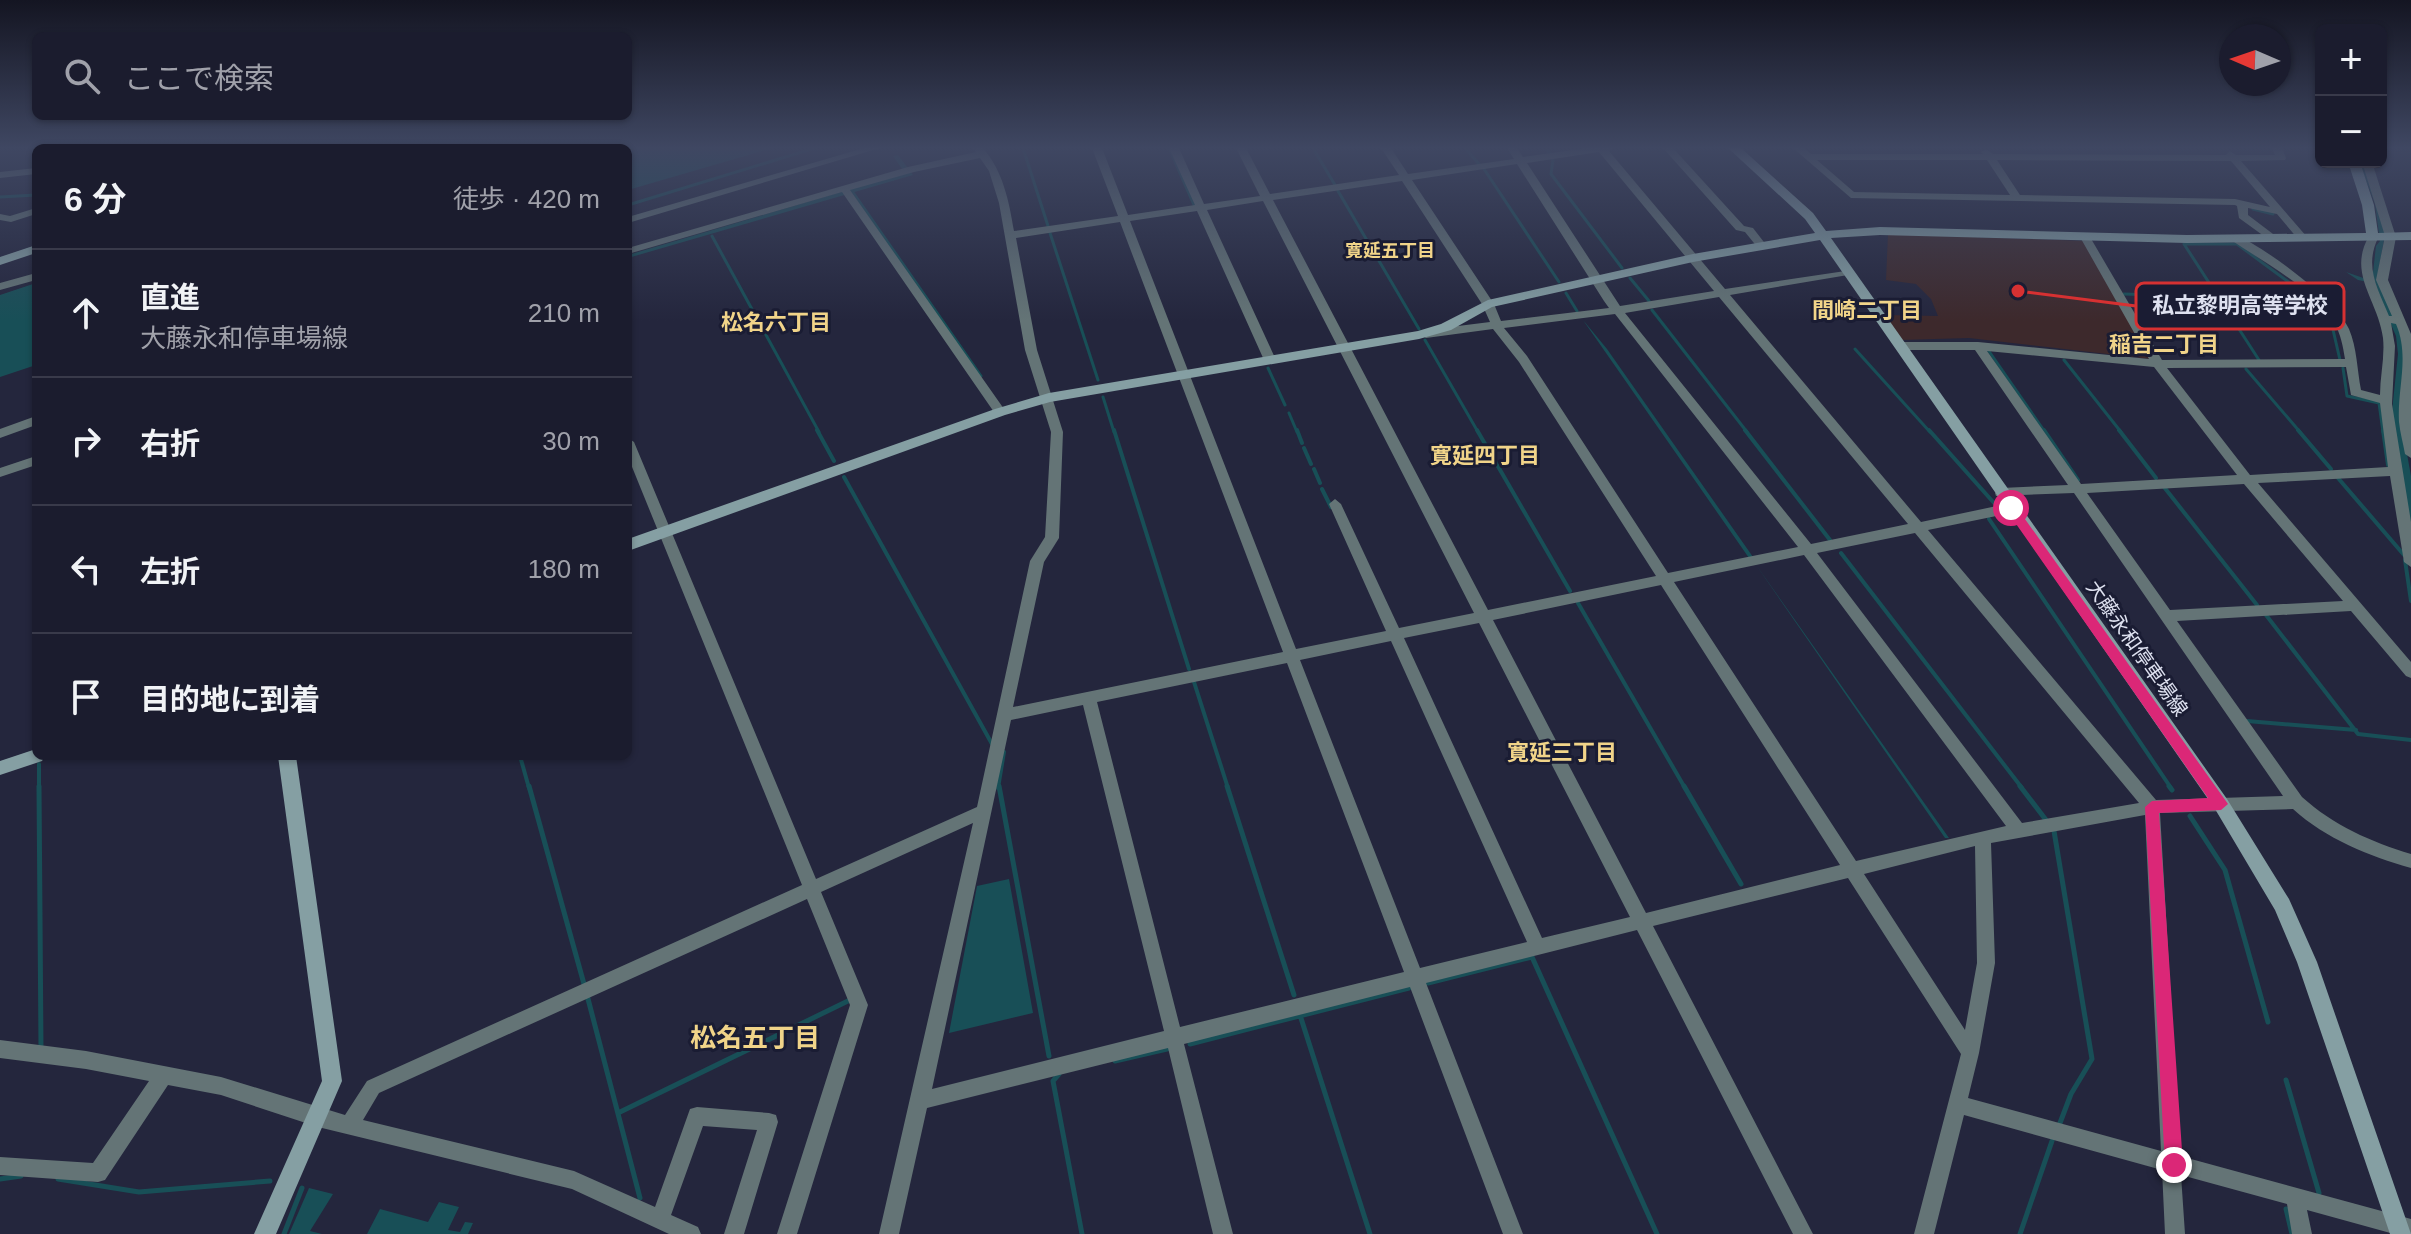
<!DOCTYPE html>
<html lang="ja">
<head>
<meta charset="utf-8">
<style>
	body { margin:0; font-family:Arial,"Noto Sans JP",sans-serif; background:#28293a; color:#f1f3f6 }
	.controls { position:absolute; right:24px; top:24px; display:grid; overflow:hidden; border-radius:12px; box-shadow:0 2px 6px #0004 }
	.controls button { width:72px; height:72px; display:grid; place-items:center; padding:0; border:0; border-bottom:2px solid #393a4a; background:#1b1c2e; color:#f1f3f6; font:40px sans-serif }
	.compass { position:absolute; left:2219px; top:24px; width:72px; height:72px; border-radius:50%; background:#1b1c2e; box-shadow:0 2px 6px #0004; rotate:272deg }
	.stop { position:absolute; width:24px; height:24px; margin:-18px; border:6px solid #db2777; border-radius:50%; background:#fff }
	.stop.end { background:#db2777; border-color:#fff; box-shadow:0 2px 8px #0008 }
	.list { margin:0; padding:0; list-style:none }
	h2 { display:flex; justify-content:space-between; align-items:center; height:104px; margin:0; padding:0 32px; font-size:34px }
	h2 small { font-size:26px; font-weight:400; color:#a0a1aa }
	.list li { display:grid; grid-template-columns:52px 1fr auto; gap:24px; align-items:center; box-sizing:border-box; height:128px; padding:0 32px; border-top:2px solid #393a4a }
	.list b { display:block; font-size:30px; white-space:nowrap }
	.list p { margin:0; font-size:26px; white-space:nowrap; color:#a0a1aa }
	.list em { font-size:26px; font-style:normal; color:#a0a1aa }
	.icon { flex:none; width:44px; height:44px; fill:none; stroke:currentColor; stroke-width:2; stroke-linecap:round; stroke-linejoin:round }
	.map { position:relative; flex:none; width:2411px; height:1234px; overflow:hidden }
	.search { position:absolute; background:#1b1c2e; box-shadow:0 2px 6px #0004; left:32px; top:32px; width:600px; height:88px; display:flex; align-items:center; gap:20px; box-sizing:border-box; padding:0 28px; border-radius:12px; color:#a0a1aa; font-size:30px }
	.panel { position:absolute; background:#1b1c2e; box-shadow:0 2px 6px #0004; left:32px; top:144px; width:600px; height:616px; border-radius:12px }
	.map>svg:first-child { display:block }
</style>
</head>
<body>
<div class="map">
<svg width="2411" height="1234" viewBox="0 0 2411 1234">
	<rect width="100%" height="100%" fill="#24263d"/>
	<path fill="#3d292c" d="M1888 234 2085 241 2151 359 1969 338 1901 340 1884 315 1938 316 1931 299 1916 284 1886 280Z"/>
	<path fill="#184f57" d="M628 148H773L628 190Z
		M898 155 913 175 628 258V255L905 173 893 156Z
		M2359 162H2364L2386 229 2377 278 2402 332 2404 366 2400 415 2411 476V528L2392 411 2398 354 2396 336 2373 283 2358 280 2346 272 2372 281 2376 246 2380 241 2375 204Z
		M36 283V365L0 377V295Z
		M1583 320 1607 349 1753 557 1749 558Z
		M1754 562 1949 838H1945Z
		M1009 879 1033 1013 949 1033 977 886Z
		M309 1188 333 1194 310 1231 322 1234H289Z
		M439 1202 459 1207 448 1230 460 1232 465 1222 473 1223 468 1234H367L380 1209 428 1222Z"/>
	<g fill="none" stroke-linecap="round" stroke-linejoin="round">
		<path stroke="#184f57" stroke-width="3" d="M1023 148 1048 226
			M1169 148 1194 205
			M1313 148 1335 185
			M1465 148 1479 164
			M1546 148 1550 153
			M1553 160 1551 174 1622 268
			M1484 169 1559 282
			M852 191 981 376
			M1338 191 1419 329
			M0 197 36 195
			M628 205 815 148
			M2253 209 2273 214
			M1050 233 1098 380
			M712 236 819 432
			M1630 278 1649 301
			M1566 293 1577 311
			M2124 294 2218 297
			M1652 310 1747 432
			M1425 340 1478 432
			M1986 347 2045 432
			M1855 349 1930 432
			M2064 360 2121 432
			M2259 360 2184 244H2237L2294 286 2331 321 2340 360
			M1268 368 1285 405
			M2343 368 2347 396 2379 403 2383 432
			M2246 369 2300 432
			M1103 397 1114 432
			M1289 413 1297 432"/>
		<path stroke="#184f57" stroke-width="4" d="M817 430 834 461
			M1114 430 1189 669
			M1297 430 1302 443
			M1477 430 1570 591
			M1745 430 1830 540
			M1929 430 1994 503
			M2044 430 2078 480
			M2119 430 2156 478
			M2298 430 2331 469
			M2383 430 2388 465
			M1304 448 1311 464
			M1314 469 1320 483
			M844 477 992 744
			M2338 478 2404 555
			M2164 487 2257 605
			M1322 489 1331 507
			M1989 519 2171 788
			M1841 553 2022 788
			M2405 560 2411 601
			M1578 603 1685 788
			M2266 615 2358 734 2411 740
			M1194 682 1228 788
			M2247 721 2356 730
			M520 756 529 788
			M39 764V788
			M998 788 1004 752"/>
		<path stroke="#184f57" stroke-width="5" d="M39 786 41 1048
			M529 786 584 984
			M999 786 1049 1056
			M1227 786 1294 995
			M1684 786 1741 884
			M2020 786 2046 820
			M2169 786 2172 790
			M2190 816 2225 870 2268 1022
			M2054 831 2092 1059 2071 1094 2060 1123
			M1428 983 1532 957 1657 1234
			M587 995 640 1198
			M1300 1015 1370 1234
			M1190 1044 1409 988
			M1115 1061 1167 1049
			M1059 1074 1053 1081 1082 1234
			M2286 1080 2319 1193
			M618 1113 852 999
			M0 1179 21 1176
			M58 1179 139 1192 270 1181
			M2286 1209 2292 1234
			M284 1234 302 1188
			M2020 1234 2052 1141"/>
		<path fill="#647476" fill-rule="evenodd" d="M864 148H880L628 223V217Z
			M973 148H983C1003 171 1009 201 1014 231L1118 216 1092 148H1102L1128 215 1195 205 1169 148H1179L1204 204 1260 196 1236 148H1246L1270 194 1399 175 1381 148H1391L1408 174 1514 159 1507 148H1517L1523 157 1587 148H1613L1609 151 1725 289 1852 270V274L1848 275 1730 295 1921 522 2011 503 2016 505 2018 508 2016 511 2011 513 1928 530 2156 800 2283 796 2074 493 1996 496 1995 493 2001 488 2068 485 1975 350H1900L1894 346 1900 342H1978L2149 359 2080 237 2085 234 2090 237 2162 360 2345 359C2343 347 2341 334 2334 323 2315 289 2263 262 2231 240V236L2235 235C2264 246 2336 300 2349 329 2357 348 2357 369 2361 390L2380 395C2380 376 2385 357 2383 338 2378 300 2347 274 2369 236H2377L2378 238C2364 267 2378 289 2389 316H2392L2376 280 2385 236 2362 162H2372L2396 237 2388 280 2411 334V458L2405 454C2403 443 2400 432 2399 422 2397 388 2410 357 2396 324L2391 323 2395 346 2392 404 2411 522V567L2404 562 2390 476 2258 483 2411 662V678L2406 676 2351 611 2177 621 2302 797C2333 825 2371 842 2411 854V868C2369 856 2326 839 2293 809L2160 813 2180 1156 2411 1219V1234H2394L2307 1210 2312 1234H2292L2287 1204 2181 1175 2185 1234H2165L2162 1170 1964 1115 1934 1234H1914L1961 1054 1848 878 1653 926 1813 1234H1793L1637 930 1426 983 1523 1234H1503L1410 987 1184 1044 1233 1234H1213L1168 1048 927 1108 899 1234H879L973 823 821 892 868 1005 797 1234H777L850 1005 807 899 379 1093 363 1120 574 1171 655 1207 690 1109 697 1107 769 1113 776 1115 778 1122 744 1234H724L757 1130 703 1126 671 1215 698 1227 701 1234H669L572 1189 318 1127 221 1095 168 1085 105 1180 98 1182 0 1175V1157L93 1163 149 1081 86 1069 0 1058V1040L86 1051 221 1077 345 1115 367 1081 802 885 628 457V438L634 442 816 879 977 807 1030 561 1045 537 1051 432 1025 350 999 203 989 171 980 158 914 172 850 190 1004 409 1006 412 1004 415H996L842 192 628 254V248L908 167 976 152ZM1599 152 1714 291 1620 306 1527 163ZM1517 164 1604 301 1609 308 1501 321 1494 304 1412 180ZM1402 181 1482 304 1490 322 1426 330 1420 334 1426 338 1493 329 1519 362 1656 576 1488 610 1273 200ZM1263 201 1474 613 1399 628 1341 504 1335 499 1329 504 1386 631 1296 649 1130 221 1197 211 1264 360 1270 364 1276 360 1207 210ZM1120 222 1283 652 1013 707 1044 562 1059 538 1063 432 1037 350 1016 238ZM1719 297 1908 524 1811 544 1625 313ZM1615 314 1798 547 1668 573 1527 356 1504 328ZM1987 351 2154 367 2237 475 2081 484ZM2346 367 2351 395 2380 403 2388 467 2250 475 2167 368ZM2244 484 2343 601 2170 610 2087 493ZM1915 533 2139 803 2022 823 1817 553ZM1804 555 2006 826 1856 861 1674 582ZM1661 585 1840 865 1646 913 1493 620ZM1479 623 1630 917 1542 938 1404 638ZM1391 641 1527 942 1420 968 1300 660ZM1287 663 1404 972 1180 1027 1097 702ZM1083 705 1164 1031 932 1089 1011 720ZM2145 815 2161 1151 1968 1098 1979 1053 1995 963 1991 843ZM1975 846 1977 963 1965 1030 1864 874Z
			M1663 148H1673L1744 226 1753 228 1767 246 1766 248H1758L1745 232 1736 230Z
			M1793 148H1804L1811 154H1983L1981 152 1986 149 1993 154 2226 155 2230 151 2236 155H2275L2272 148H2282L2286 158 2285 160 2241 161 2307 237 2306 239H2298L2277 214 2248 208V215L2277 237 2276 239H2268L2239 218 2237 206 2235 205 1851 198ZM1817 160H1987L2010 195 1854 192ZM1997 160 2231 161 2270 207 2235 199 2020 195Z
			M36 168V174L0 178V172Z
			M36 208V214L11 222 0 220V214L10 216Z
			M36 273V280L0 290V283Z
			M36 416V425L0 438V429Z
			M36 456V465L0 477V468Z"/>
		<path fill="#859fa3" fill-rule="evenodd" d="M1728 148H1741L1813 213 1826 231 1880 227 2187 235 2366 233 2362 205 2348 162H2360L2374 205 2378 233 2411 232V240L2187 243 1880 235 1831 238 2227 799 2289 899 2317 962 2411 1234H2390L2297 962 2275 910 2215 809 1820 240 1693 262 1492 307 1451 330 1419 339 1050 402 1005 415 628 551V539L995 409 1049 393 1418 331 1441 324 1488 300 1693 254 1815 233 1805 219Z
			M36 245V253L0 265V257Z
			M36 749V756H45L42 761 0 775V761Z
			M278 756H296L342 1081 276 1234H254L322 1081Z"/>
	</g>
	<linearGradient id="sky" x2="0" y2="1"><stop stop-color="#141522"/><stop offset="0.46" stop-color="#3f4762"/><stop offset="1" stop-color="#3f4762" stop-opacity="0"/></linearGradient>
	<rect width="2411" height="321" fill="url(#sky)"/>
	<path fill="#db2777" d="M2007 505H2015L2228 804 2221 810 2159 813 2183 1165 2174 1174 2165 1165 2145 807 2152 801 2208 798 2007 511Z"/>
	<g text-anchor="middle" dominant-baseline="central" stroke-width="6" stroke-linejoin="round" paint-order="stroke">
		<g font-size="18" font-weight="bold" fill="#f1d489" stroke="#1a1c33">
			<text x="1390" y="251">寛延五丁目</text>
		</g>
		<g font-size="20" fill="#dee1f0" stroke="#1a1c33">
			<text transform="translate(2137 648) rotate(55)">大藤永和停車場線</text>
		</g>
		<g font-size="22" font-weight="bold" fill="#f1d489" stroke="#1a1c33">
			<text x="1867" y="310">間崎二丁目</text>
			<text x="776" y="322">松名六丁目</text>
			<text x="2164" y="344">稲吉二丁目</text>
			<text x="1485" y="455">寛延四丁目</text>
			<text x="1562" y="752">寛延三丁目</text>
		</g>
		<g font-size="26" font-weight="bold" fill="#f1d489" stroke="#1a1c33">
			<text x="755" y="1038">松名五丁目</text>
		</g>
	</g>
	<path fill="none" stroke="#d63132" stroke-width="3" d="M2018 291L2136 306"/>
	<circle fill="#d63132" stroke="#1a1c33" stroke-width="3" cx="2018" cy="291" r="8"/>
	<rect fill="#1a1c33" stroke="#d63132" stroke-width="3" x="2136" y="283" width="208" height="46" rx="8"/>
	<g font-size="22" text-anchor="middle" font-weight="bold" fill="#dee1f0">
		<text x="2240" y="313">私立黎明高等学校</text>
	</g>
</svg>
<div class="controls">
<button>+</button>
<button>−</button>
</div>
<svg class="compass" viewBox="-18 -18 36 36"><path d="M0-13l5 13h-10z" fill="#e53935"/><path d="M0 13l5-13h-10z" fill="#a0a1aa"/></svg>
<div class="stop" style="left:2011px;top:508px"></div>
<div class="stop end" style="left:2174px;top:1165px"></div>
<div class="search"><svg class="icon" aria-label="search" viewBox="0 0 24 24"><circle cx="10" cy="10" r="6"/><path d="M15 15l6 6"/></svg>ここで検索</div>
<section class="panel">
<h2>6 分<small>徒歩 · 420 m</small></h2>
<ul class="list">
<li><svg class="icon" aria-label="ahead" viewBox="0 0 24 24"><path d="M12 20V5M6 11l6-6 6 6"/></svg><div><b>直進</b><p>大藤永和停車場線</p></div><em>210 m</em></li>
<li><svg class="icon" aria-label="right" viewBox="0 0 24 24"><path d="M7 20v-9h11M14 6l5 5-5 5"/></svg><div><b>右折</b></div><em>30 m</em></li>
<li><svg class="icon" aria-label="left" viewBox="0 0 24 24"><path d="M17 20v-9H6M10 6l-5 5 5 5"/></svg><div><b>左折</b></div><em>180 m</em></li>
<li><svg class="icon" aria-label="arrive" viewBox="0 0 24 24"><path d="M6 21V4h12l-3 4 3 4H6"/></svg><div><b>目的地に到着</b></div></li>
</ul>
</section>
</div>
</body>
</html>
